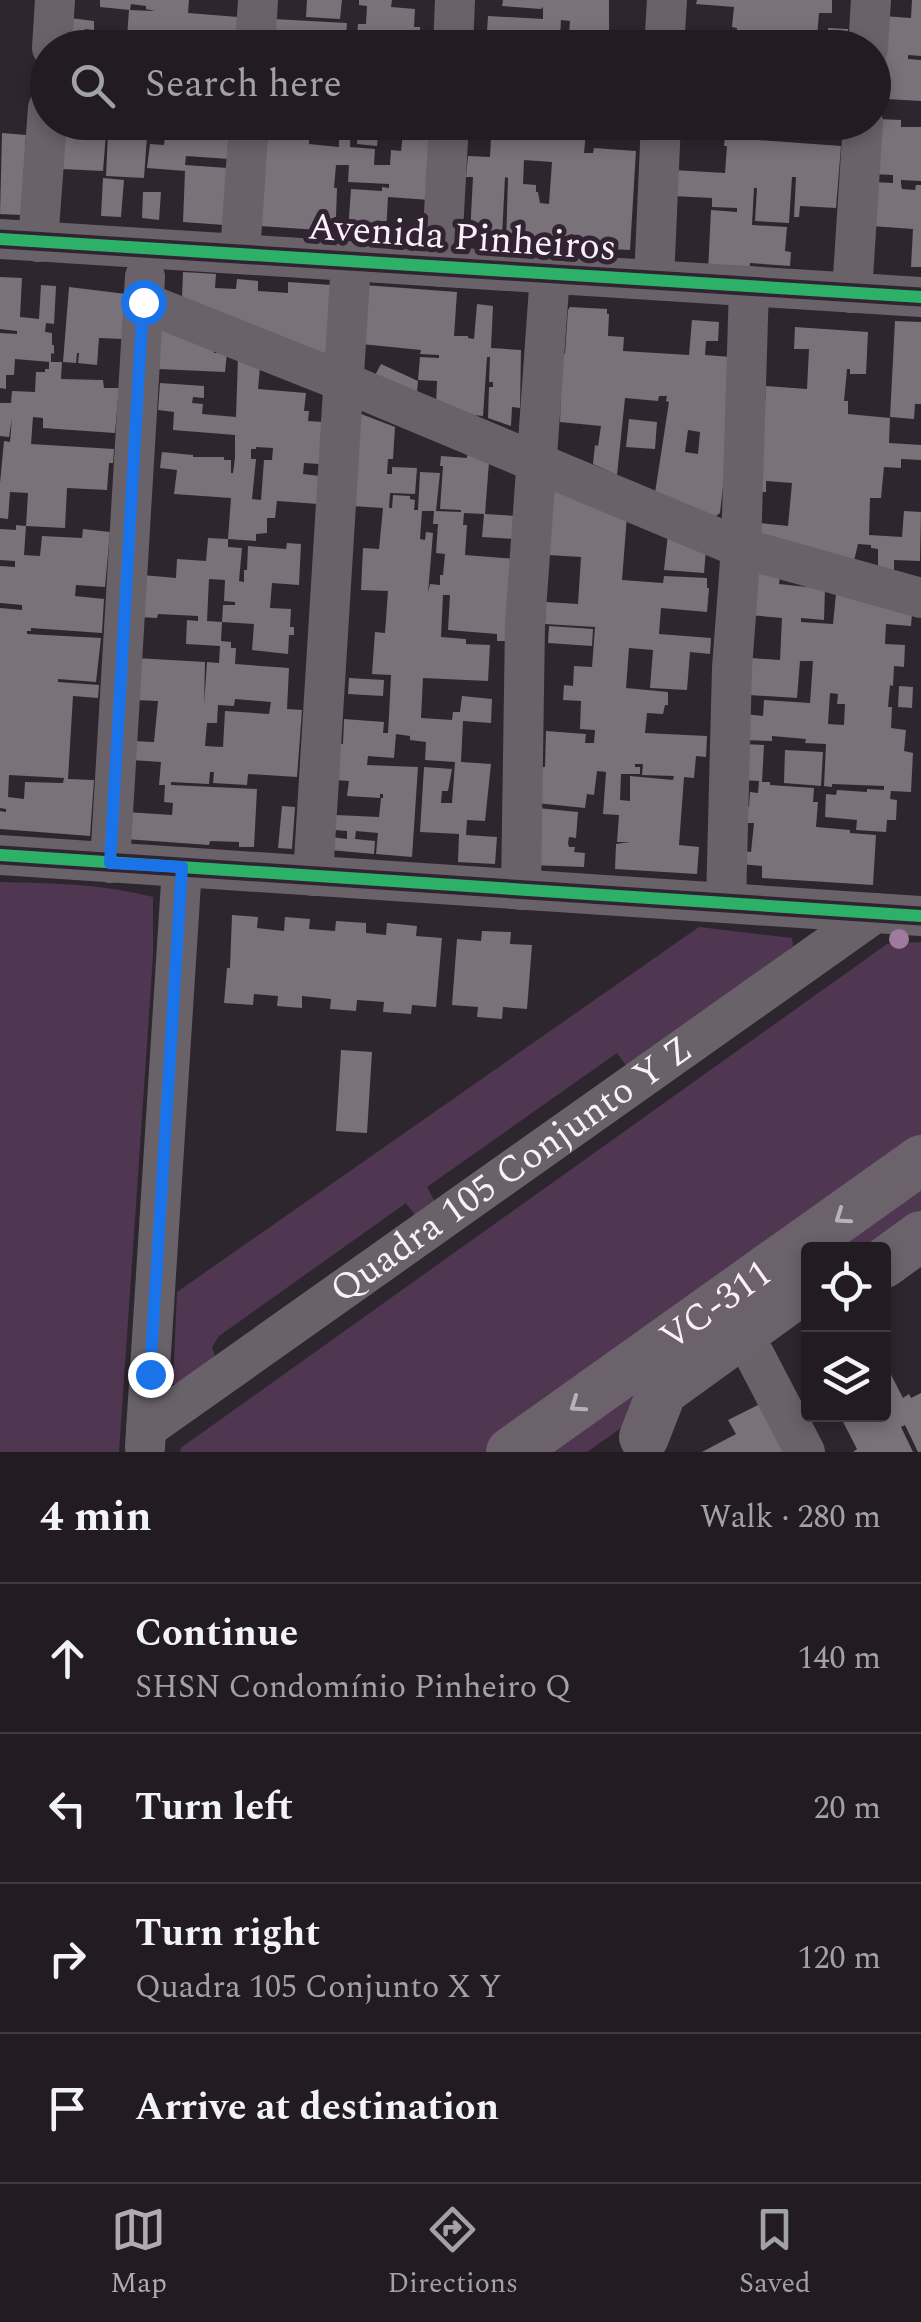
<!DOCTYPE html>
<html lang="en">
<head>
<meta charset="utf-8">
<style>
	body { margin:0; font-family:Spectral,serif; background:#2e292f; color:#f1f3f6 }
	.controls { position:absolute; right:30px; bottom:30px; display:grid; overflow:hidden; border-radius:10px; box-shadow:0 5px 15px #0003 }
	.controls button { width:90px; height:90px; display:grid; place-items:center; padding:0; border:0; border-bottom:2px solid #3f3a40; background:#221c22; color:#f1f3f6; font:50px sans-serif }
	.stop { position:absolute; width:30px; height:30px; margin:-22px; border:8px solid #1a73e8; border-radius:50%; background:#fff }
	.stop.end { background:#1a73e8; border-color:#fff; box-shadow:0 2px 10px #0008 }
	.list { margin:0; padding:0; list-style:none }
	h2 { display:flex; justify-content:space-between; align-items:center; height:130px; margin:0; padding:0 40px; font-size:42px }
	h2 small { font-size:32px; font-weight:400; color:#a2a1a5 }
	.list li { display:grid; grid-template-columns:65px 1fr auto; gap:30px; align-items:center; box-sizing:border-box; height:150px; padding:0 40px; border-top:2px solid #3f3a40 }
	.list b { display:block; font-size:38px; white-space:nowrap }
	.list p { margin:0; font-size:32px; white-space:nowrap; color:#a2a1a5 }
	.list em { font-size:32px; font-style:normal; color:#a2a1a5 }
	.icon { flex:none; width:55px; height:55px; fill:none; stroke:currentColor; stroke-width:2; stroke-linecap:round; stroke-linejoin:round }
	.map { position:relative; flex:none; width:921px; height:1452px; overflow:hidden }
	.search { position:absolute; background:#221c22; box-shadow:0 5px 15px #0003; left:30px; right:30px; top:30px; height:110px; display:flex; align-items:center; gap:25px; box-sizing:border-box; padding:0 35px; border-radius:55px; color:#a2a1a5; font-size:38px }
	.sheet { height:730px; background:#221c22 }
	nav { display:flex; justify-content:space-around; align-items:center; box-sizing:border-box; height:140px; border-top:2px solid #3f3a40; background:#221c22; font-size:28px; color:#a2a1a5 }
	nav a { display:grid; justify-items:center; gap:5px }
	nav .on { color:#b3a9b3 }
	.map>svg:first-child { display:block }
</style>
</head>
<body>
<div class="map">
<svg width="921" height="1452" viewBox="0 0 921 1452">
	<rect width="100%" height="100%" fill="#2e262e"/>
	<path fill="#503751" d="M0 882C51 883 103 884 153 897V956L119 1452H0Z
		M699 927 792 938 793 946 762 972 628 1068 617 1053 427 1187 437 1206 417 1218 406 1203 219 1336 212 1347 216 1360 180 1384H173L177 1292Z
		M921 942V1139L917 1143 485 1452H180L182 1447 887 944Z
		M921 1178V1211L869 1249 824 1250Z
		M780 1278 628 1423 587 1452H535Z"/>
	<path fill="#797279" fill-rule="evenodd" d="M100 0H189L188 13 238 17 236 48H71L70 18 94 21V30L85 29 84 34 127 37 129 10 155 11 146 9V6L131 4 130 10 100 7Z
		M307 0H342L340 19 306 17Z
		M359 0H392L391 7 415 9 414 27H420L421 48H356L358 24H366L367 6 359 5Z
		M503 0H609V37L569 35 570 21 561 20 560 37 645 42V48H474L475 31 487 32 488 16 543 19V7L541 9 502 6Z
		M697 0H832V13H819L816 48H736L737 28 732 27 734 7 696 4Z
		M912 0H921V56L908 55V59L921 60V101L887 99 889 76H881L883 16 911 18Z
		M273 19 347 23 345 48H271Z
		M828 28 848 29 847 48H822V39L828 40Z
		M878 119 901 120V127H921V181L901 180V184L902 189 915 190 916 185H921V267H911L913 229 871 226 874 182 893 183V175L873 174Z
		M65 122H148L144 178 106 176 108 133H106L103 171 62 169Z
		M172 122H231L229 159 186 156 185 165 228 168 224 225 183 222 185 171 147 168 150 144 164 145 165 136 171 137Z
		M267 122H351L350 147 375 149 374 165H390L391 150 401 151 403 134 434 136 430 200 388 197 386 233 348 231 351 189 382 191V187L389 188V184L348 182 349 165H336L334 188H337L336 217H334V231L259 226ZM309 135 339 137V147L309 144Z
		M358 122H379L377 146 357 144Z
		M471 122H587L584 153H593L594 148 636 151 630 250 506 243 508 178 505 177 502 237 470 235 473 177H466L468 156 490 157 491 138 470 136ZM524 160 552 162 549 204 540 203 538 192H536V185L523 184Z
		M739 122H758L757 140 841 146 836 208 800 206 799 217H794L796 177H792L789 223 755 221 757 188H754L752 225 787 227 785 251 791 252 790 266 750 263 749 274 708 271 711 210 737 212V208L712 207V198L672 196 673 170 725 173 727 146H724L725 136H719V130L739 131Z
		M781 122H833L831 137 815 136V132L780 130Z
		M2 133 26 135 21 215 0 214Z
		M103 178 124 180 121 217 101 216Z
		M143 192H161L159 220 142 218Z
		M183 272 216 274 215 288 236 289 237 279 258 281V291L288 293V282L332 285 326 367 182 297Z
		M0 277 22 278 20 317 39 319 41 285 56 286 54 324 46 323 45 332 52 333V345H54V354L51 353V362L15 359 14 375H6V389L0 388V333L17 334V331L0 329Z
		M364 285 457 292 454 336H468V338L474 339 477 304 493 306 491 348 521 350 520 408 512 407 511 426 488 418 489 387H493V382H489L490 357H487L483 416 451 413 436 407 437 381 418 380 420 357 439 358V355L420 354 421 350 361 344Z
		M69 287 126 294 122 339 99 338 97 365 78 363 79 353H77L76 363 63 362Z
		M570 307 607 309V314H609L608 336 624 337 623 351 689 355 692 320 719 322 718 341H706L705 355 732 357 726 459 720 513 713 518 655 493 669 402 666 401 667 396H659L658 401 625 398 617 475 593 464 595 445 598 446 601 426 560 422 562 353 565 354 568 310ZM688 430 700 432 698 454 685 452Z
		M895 321 921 322V404H915L914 419 890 417Z
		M161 325 214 346V353H227L225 372 158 369Z
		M795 327 868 332 866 374H850V369H847L844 401H848V414L890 418 889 443 921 445V460L901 459V468L884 467 881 498H870L869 535 902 537 904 511 921 512 920 561 894 560V572L878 570V549L871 548V545L858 544 854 561 757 544 760 523 788 526 792 483 766 481V492H760L766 386 807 389 809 349H794Z
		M238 357 260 367 258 389 306 393 304 411H309L308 421 323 422 319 464 304 463 303 474 320 476 318 504 277 501 275 518H267V533L256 534V541L228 539V547L242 548 239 581 244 582V570H247L248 546 286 549 287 543 301 544 299 585 272 583 270 608 291 609 290 627H294V635H289L288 654 252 650 254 624 222 622 223 605H235V602L224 601 225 580 209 579 207 621 222 622 221 641 231 642V648H236L235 664 289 668 287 709 302 710 297 777 248 774 247 785 213 783 214 772H210L209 784 171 782V785L257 789 254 847H239V842L210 841 209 845 125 839 127 812 172 815 173 803 164 802 165 785H159L161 762 131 760 133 741 154 742 158 701 134 700 136 658 205 662 204 704 207 662 219 663 220 646 186 644 187 620 198 621V616L158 614 157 618 139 617 142 575 176 578 177 559 206 561 208 538 228 539 231 498 174 494 177 470 160 468 162 452 193 455V457H224V460H231V473H233L235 458V435L173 430 174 412 158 410 160 383 204 386V398L193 397 192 403 203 404 202 414 236 417ZM256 447 273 448 272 460H264L261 500 252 499 256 459H251V449H256ZM235 699 271 702 269 714 225 711 223 747 205 746 207 723H217L218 705 234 706Z
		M49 362H62L61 379 103 380 104 388H119L115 433 43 428V418L33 417 31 444 114 449 113 463H109L107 490 67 488 65 528 26 526 28 493 10 492 8 519 0 518V483L4 441 10 442 12 418 9 437 0 436V403H11L12 391 35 392 36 372H45V369H49Z
		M381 364 418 381 416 403 371 383Z
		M356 412 395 427 393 459H388L387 474H392V467L417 468 415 494 390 493 389 508H392L393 495 410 496V499L415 500 414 510H418L420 472 440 473 436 511H422L420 539 425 540 426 532 433 533 428 593 430 584 440 585V575H443L445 554 436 553 438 524H433L434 511 461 512V510L440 509 443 466H440L441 456 467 458V455L489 462 485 514 517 516 516 539 482 537 484 514 464 513 463 525H467L465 555 517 559 511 641H497V634L448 630 450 595H443L441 637 466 639V644L490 645 488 681 423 678 421 718 452 720 453 712H460L462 696 492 699 491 723 463 721 461 762 491 764 485 821 467 820 466 835 497 837 495 864 458 862 459 834 420 832 424 767 452 769 448 791H442L441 803H452L455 762 425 760 426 742 410 740V736L396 734 394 758 368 756 367 765 418 767 412 857 376 854 378 833 356 831 355 839 375 841 374 854 330 850 331 837 347 839V831L335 830 336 815 379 817 381 798H383V794H380V798L347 796 349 781 333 780 337 743 343 744 344 719 384 722 383 733H388L389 716 391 675 372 674 375 632 385 633 388 591 361 590 363 548 379 549 383 508 352 506Z
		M629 419 657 422 655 449 626 447Z
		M554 486 627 516 622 580 663 583 664 576 707 578V588H709L707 612 661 608 659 634 711 638 710 654 690 652 687 690 650 688 653 650 629 648 626 688 668 692V705H665L663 714 647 713 645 733 707 736 706 757 696 756 694 778 684 777 679 845 699 847 697 874 615 869 616 844 630 842H617L619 815 603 814 606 772 597 771 594 795 587 794 585 808 536 803 538 767H545L546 731 586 734 585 743H594L595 730 580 729 581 701 563 700 564 685 573 686 574 666 592 667 595 627 545 624 546 602 578 604 581 557 548 555ZM635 764H643L642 775 674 776 673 780 630 776V801L620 800 621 774H640V767H635Z
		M16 525 26 526 24 555 40 556 42 536 82 538 83 529 110 532 105 587 76 585 75 596 104 599 102 633 31 628V631H27V634L101 638 96 682 58 679V682L99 685 98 698 73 696 68 779 94 780 90 836 0 829V811L6 812V809L0 808V608L22 610V605L0 603V566L15 567V561L0 560V529L16 530ZM9 775 64 778 63 783 25 782 24 799 8 797Z
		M668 534 706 549 704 573 664 570Z
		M755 570 780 576 779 584 825 589 824 620 801 618V622L833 624 836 594 912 614 911 626 886 624 885 644 905 645 904 667 894 666 893 686 890 685 888 707H892L891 728 906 730 904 751 913 753 911 792 891 791 890 799 897 800 896 820H887L886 832 856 830 857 820 825 817 826 794 836 795 837 790 867 792V789L884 790V786L832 784V787L824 786 826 744 805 743 806 739 772 736V741L744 740 745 714 763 716 764 700 810 703 813 661H800L797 698 749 695 751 658 780 660 782 618 750 615ZM830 693 838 694 837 704H845L844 725 828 724Z
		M549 626 593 629 592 646 548 643Z
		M349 678 384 680 383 696 348 694Z
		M899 686 913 687 912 708 898 707Z
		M743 744 764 745 762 782H770V785L814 788 813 802H818L816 827 850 830V833L876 835 873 885 762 878V866L741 864 742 851 751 852 754 823H742L743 806 749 807 750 792 758 793 759 781 741 780Z
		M785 750 823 752 821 786 784 783Z
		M282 806 295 807 292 849 278 848Z
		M538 808 578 812 576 838 569 837 568 843 569 847H575L574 852 585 853 584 867 531 865Z
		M232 915 258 917 257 928 284 931 285 917 310 919 309 929 335 931 336 921 366 923V933L386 935 387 923 417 926 416 936 442 938 436 1007 412 1005 411 1014 383 1012 384 1002 357 1000 356 1011 330 1009 331 999 302 996V1008L277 1006 278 996 254 994 253 1005 224 1003 227 968H230Z
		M482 931 511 932 510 944 532 945 527 1009 503 1007 502 1019 477 1017 478 1007 452 1005 457 939 481 941Z
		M341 1050 372 1052 367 1133 336 1131Z
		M884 1361 903 1398 909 1394 911 1398 921 1393V1452H918L905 1425 901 1427 913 1452H853L857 1449 839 1414H884Z
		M764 1402 790 1452H702L736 1434 728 1420Z"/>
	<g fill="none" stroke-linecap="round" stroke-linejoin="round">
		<g stroke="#696369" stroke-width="40">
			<path d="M52 48 55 0"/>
			<path d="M255 48 258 0"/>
			<path d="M453 48 455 0"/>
			<path d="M664 48 667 0"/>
			<path d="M868 48 871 0"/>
			<path d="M0 239 921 297"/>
			<path d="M38 242 48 108"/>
			<path d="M240 254 249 122"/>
			<path d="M441 267 449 122"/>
			<path d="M654 280 661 122"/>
			<path d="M852 293 863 122"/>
			<path d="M143 302 344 382 741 548 921 598"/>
			<path d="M0 855 921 916"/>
			<path d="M110 863 145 277"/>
			<path d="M313 876 351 261"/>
			<path d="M521 890 525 624 550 274"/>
			<path d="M726 903 732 668 741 548 749 286"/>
			<path d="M755 1356 805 1452"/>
			<path id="s1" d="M146 1429 875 913"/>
			<path d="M145 1447 182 867"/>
		</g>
		<g stroke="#6b626b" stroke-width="50">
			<path d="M884 1263 921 1236"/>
			<path d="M644 1437 662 1391 789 1299 796 1281 790 1272 768 1269"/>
			<path id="s2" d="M511 1452 921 1160"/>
		</g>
		<defs>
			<path id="cycleway" d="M0 239 921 297
				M0 855 921 916"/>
		</defs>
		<use href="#cycleway" stroke="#322332" stroke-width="19"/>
		<use href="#cycleway" stroke="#2db169" stroke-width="12"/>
	</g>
	<circle fill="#9f7a9f" cx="899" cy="939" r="10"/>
	<defs><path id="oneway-chevron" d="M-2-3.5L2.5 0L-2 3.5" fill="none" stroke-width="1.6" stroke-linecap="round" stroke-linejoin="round" transform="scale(2.5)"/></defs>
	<g stroke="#bab0ba">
		<use href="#oneway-chevron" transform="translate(842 1217) rotate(145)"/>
		<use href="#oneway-chevron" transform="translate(577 1405) rotate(145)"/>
	</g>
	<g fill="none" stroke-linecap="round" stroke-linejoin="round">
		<path stroke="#1a73e8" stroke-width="12" d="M143 302 110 863 182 867 150 1374"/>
	</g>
	<g text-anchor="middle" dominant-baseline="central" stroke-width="10" stroke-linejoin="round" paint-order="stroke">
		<g font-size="38" fill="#fbf0fa" stroke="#322332">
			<text transform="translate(462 238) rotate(4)">Avenida Pinheiros</text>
			<text stroke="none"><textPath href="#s1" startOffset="448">Quadra 105 Conjunto Y Z</textPath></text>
			<text stroke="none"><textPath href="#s2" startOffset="252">VC-311</textPath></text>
		</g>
	</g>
</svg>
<div class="controls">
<button><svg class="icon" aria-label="locate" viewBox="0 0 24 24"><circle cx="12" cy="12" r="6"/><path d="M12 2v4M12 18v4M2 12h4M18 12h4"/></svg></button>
<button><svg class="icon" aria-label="layers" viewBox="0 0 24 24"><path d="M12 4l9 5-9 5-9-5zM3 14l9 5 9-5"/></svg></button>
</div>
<div class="stop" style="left:143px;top:302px"></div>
<div class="stop end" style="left:150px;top:1374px"></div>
<div class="search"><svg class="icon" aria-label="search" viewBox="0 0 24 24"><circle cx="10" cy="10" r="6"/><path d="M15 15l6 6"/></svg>Search here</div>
</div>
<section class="sheet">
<h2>4 min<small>Walk · 280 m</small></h2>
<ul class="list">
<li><svg class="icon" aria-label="ahead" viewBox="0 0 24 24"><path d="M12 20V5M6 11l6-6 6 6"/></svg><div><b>Continue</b><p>SHSN Condomínio Pinheiro Q</p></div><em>140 m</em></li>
<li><svg class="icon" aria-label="left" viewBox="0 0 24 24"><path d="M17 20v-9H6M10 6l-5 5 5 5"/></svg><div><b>Turn left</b></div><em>20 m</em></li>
<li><svg class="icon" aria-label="right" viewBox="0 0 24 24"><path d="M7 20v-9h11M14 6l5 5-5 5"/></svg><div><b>Turn right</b><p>Quadra 105 Conjunto X Y</p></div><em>120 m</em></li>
<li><svg class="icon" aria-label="arrive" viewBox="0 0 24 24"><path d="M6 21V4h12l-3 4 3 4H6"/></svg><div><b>Arrive at destination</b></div></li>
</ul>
</section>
<nav>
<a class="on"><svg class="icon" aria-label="map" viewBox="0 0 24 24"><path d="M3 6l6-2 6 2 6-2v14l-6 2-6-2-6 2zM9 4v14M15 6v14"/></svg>Map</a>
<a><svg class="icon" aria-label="directions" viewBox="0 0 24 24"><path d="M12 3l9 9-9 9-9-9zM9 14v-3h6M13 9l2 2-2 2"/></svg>Directions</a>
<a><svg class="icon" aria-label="saved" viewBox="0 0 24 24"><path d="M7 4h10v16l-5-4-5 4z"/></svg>Saved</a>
</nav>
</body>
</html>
